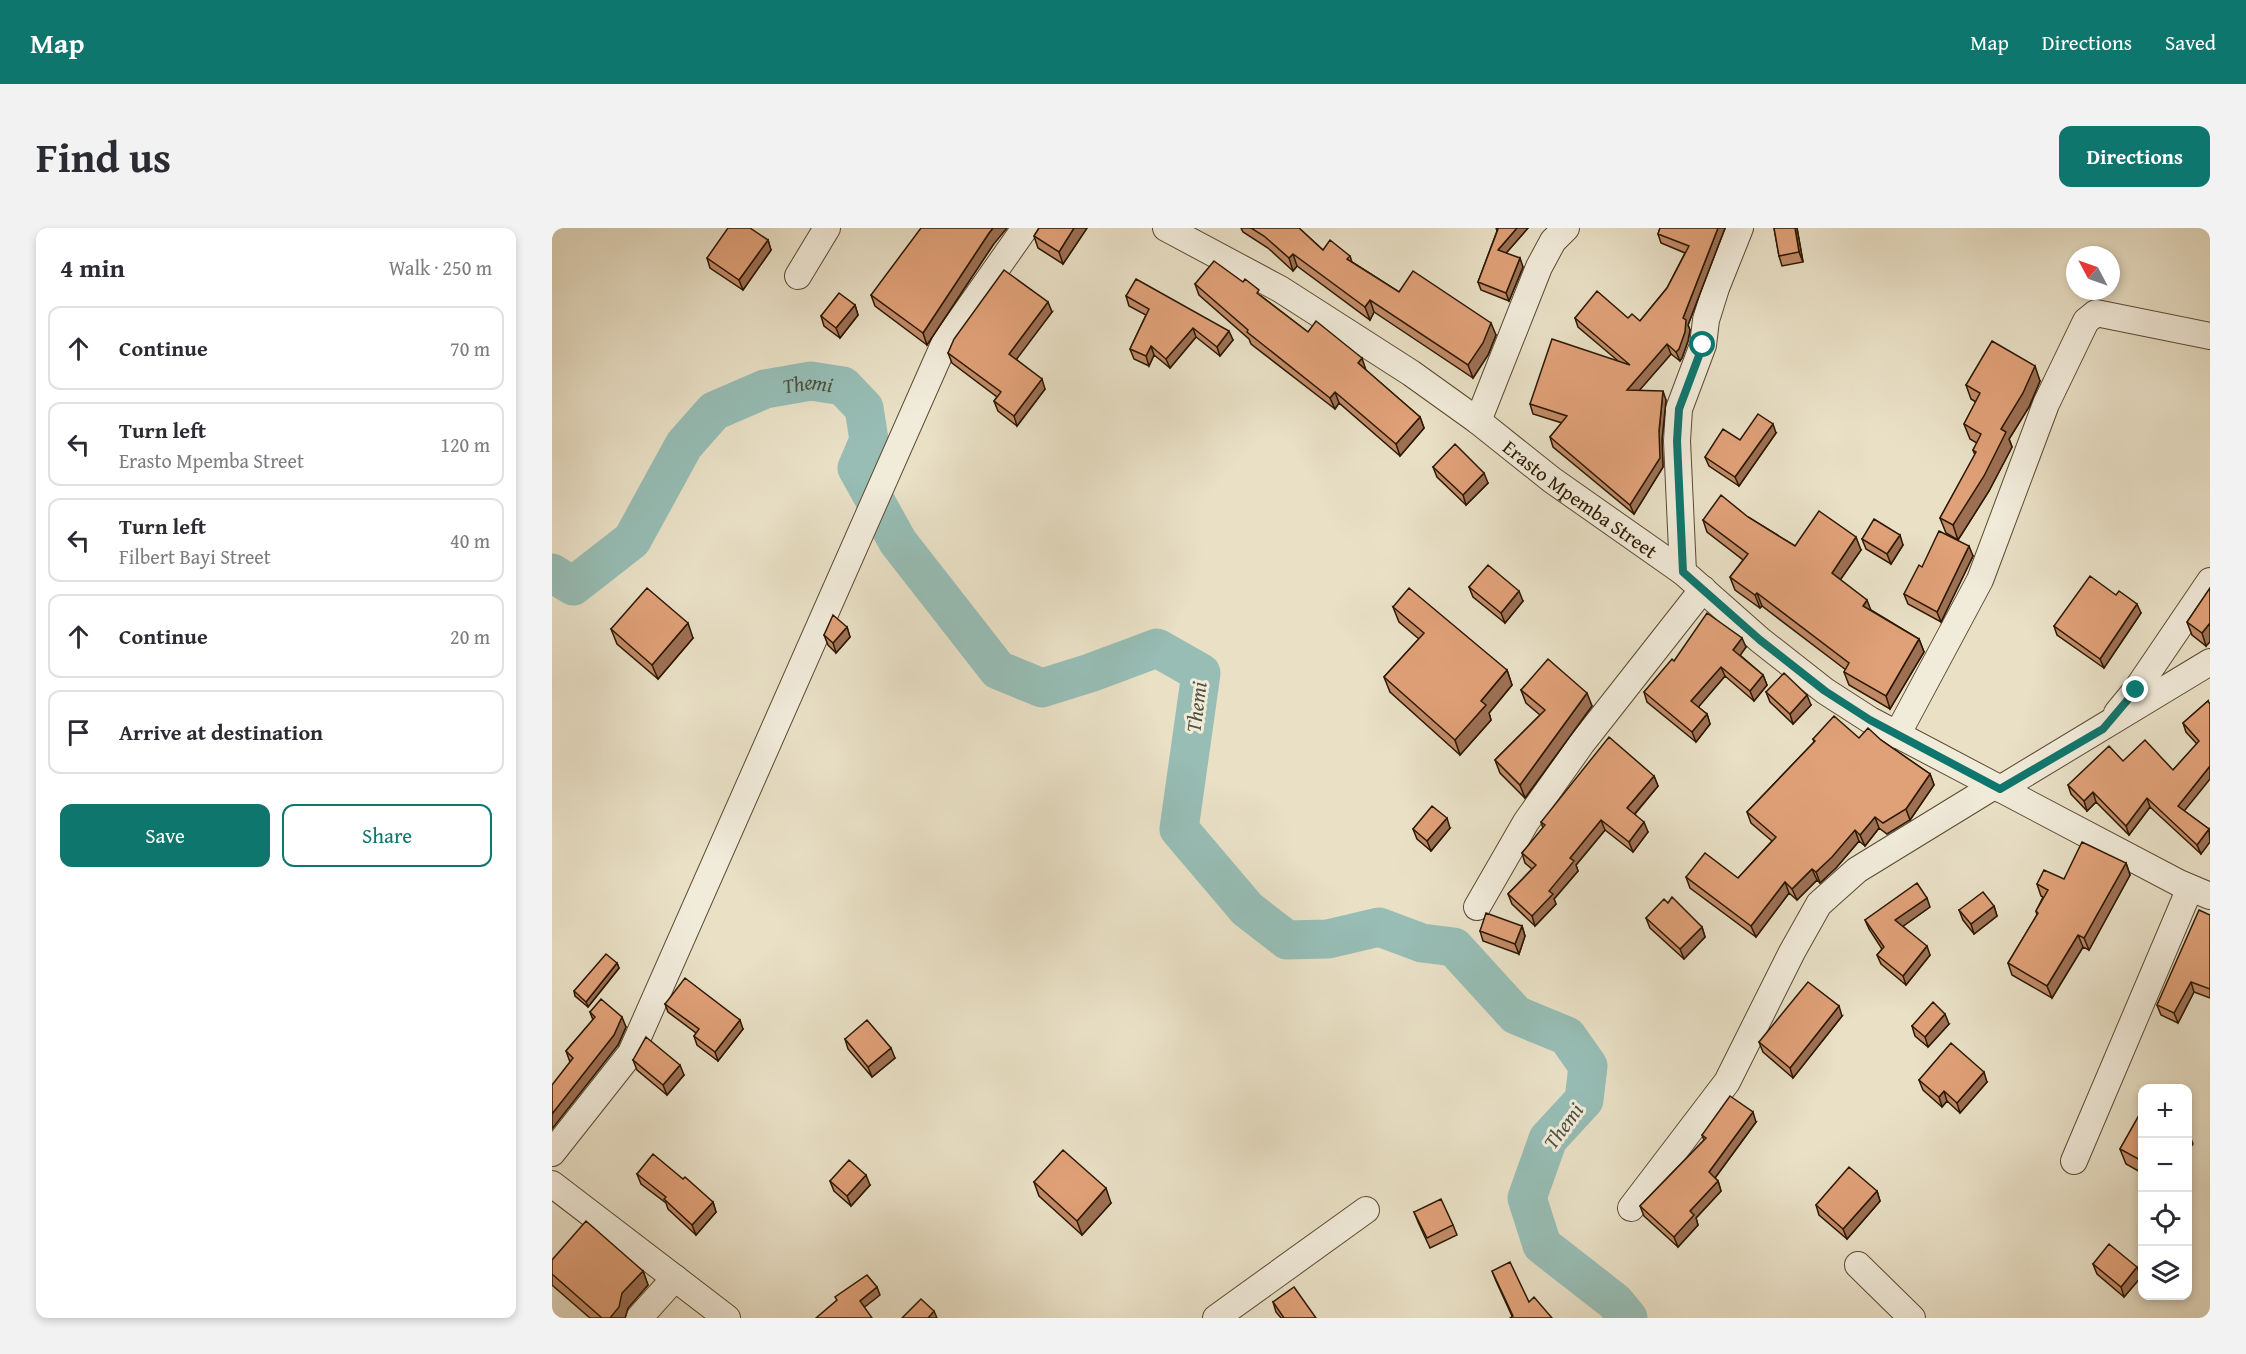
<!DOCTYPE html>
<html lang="en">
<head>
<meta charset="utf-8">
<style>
	body { margin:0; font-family:"Gentium Book Plus",serif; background:#f2f2f3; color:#2b2b33 }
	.controls { position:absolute; right:18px; bottom:18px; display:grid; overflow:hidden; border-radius:12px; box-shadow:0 3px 9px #0003 }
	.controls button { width:54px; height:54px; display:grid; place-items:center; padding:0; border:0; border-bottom:2px solid #e1e1e2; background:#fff; color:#2b2b33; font:30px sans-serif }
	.compass { position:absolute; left:1514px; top:18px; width:54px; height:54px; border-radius:50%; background:#fff; box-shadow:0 3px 9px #0003; rotate:311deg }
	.stop { position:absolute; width:18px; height:18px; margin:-14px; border:4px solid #0f766e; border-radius:50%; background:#fff }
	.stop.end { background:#0f766e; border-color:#fff; box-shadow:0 2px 6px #0008 }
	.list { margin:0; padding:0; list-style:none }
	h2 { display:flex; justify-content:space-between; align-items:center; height:78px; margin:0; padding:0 24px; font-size:26px }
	h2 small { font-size:20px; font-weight:400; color:#7c7c81 }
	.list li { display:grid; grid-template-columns:39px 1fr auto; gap:18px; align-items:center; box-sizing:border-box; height:84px; margin:0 12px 12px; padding:0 12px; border:2px solid #e1e1e2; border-radius:12px }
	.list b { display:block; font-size:22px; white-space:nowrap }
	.list p { margin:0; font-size:20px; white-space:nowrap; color:#7c7c81 }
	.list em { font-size:20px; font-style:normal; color:#7c7c81 }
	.actions { display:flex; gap:12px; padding:18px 24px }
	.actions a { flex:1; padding:14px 0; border:2px solid #0f766e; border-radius:12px; text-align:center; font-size:21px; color:#0f766e }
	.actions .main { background:#0f766e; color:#fff }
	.icon { flex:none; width:33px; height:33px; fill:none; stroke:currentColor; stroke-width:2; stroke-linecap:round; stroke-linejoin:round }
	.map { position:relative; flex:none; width:1658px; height:1090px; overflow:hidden; border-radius:12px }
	header { display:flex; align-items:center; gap:36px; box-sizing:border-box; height:84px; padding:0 30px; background:#0f766e; color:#fff }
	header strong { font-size:28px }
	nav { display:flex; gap:33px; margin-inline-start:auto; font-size:21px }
	.intro { display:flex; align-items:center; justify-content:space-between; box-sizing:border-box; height:144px; padding:0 36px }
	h1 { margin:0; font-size:42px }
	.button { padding:15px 27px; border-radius:12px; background:#0f766e; color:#fff; font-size:21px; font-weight:700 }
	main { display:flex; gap:36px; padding:0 36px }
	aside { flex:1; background:#fff; border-radius:12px; box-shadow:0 3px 9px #0003 }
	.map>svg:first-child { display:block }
</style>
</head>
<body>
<header>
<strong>Map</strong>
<nav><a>Map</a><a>Directions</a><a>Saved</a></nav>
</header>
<div class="intro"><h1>Find us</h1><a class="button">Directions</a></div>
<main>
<aside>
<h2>4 min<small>Walk · 250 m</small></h2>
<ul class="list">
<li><svg class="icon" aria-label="ahead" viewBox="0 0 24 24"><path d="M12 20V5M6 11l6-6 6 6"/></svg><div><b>Continue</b></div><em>70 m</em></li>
<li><svg class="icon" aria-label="left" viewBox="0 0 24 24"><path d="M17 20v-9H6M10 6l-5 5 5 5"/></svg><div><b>Turn left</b><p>Erasto Mpemba Street</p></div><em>120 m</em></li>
<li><svg class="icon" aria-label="left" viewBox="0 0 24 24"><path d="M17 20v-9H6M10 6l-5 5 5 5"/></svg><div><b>Turn left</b><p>Filbert Bayi Street</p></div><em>40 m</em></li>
<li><svg class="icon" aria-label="ahead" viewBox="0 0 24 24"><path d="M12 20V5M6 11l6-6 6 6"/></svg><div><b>Continue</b></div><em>20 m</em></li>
<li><svg class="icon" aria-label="arrive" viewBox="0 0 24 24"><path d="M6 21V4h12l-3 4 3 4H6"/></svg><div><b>Arrive at destination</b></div></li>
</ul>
<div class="actions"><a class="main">Save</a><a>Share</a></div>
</aside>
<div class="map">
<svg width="1658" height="1090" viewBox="0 0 1658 1090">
	<rect width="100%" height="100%" fill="#e9e0c6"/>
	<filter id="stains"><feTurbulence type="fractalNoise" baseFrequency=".00333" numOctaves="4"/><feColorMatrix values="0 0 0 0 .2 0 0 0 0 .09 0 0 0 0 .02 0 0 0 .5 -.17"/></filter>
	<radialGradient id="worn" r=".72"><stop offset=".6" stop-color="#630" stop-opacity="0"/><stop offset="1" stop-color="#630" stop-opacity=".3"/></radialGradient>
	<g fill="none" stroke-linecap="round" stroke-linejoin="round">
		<path stroke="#97bdb5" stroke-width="39" id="s1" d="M0 345 21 358 80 312 132 217 162 183 213 161 259 153 291 158 312 180 317 212 305 240 346 314 446 442 490 460 538 445 605 420 649 445 627 601 695 681 735 712 776 711 827 699 870 715 902 719 964 787 1015 808 1036 838 1032 872 996 911 975 970 990 1017 1063 1074 1076 1090"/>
		<defs>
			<g id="minor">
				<path id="s2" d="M614 0 728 61 859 145 926 193 1000 252 1131 344 1208 412 1273 463 1318 492 1627 655 1658 668"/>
				<path d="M246 48 275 0"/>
				<path d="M926 193 987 39 1001 13 1014 0"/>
				<path d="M1131 344 1125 213 1127 181 1151 117 1154 92 1164 60 1188 0"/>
				<path d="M1565 485 1584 462 1658 353"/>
				<path d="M1345 507 1428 352 1494 176 1534 93 1544 85 1658 108"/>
				<path d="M1448 561 1658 434"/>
				<path d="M925 679 974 594 1030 515 1151 361"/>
				<path d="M0 925 79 825 393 114 473 0"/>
				<path d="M1522 933 1638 660"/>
				<path d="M0 956 175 1090"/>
				<path d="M1079 980 1175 854 1240 724 1267 676 1305 642 1442 558"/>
				<path d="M1306 1037 1360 1090"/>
				<path d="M87 1090 123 1050"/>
				<path d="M664 1090 814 982"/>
			</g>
		</defs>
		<use href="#minor" stroke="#5b4a32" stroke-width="28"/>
		<use href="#minor" stroke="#f1ebda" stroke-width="26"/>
	</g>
	<path fill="#c18a67" stroke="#2c1800" stroke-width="1.5" d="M487 0H535L511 36 486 20 482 8Z
		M689 0H747L771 22 798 28 800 34 847 64 944 107 936 127 921 150 822 84 818 92 745 38 741 43 716 20 691 4Z
		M944 0H976L954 25 971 39 957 73 929 62 926 54 945 3Z
		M1108 0H1173L1136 97 1138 102 1136 113 1130 130 1128 133 1119 126 1087 162 1114 172 1110 212 1111 239 1082 286 1001 219 998 209 1010 195 981 186 978 176 1065 132 1026 99 1023 90H1076L1088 93 1115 60 1133 25 1109 15 1106 6Z
		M1222 0H1245L1251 34 1230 38 1227 28Z
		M216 12 219 22 191 62 158 40 155 30Z
		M441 17 375 117 323 78 319 67Z
		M643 56 709 68 756 104 814 142 868 189 872 200 848 228 787 175 783 181 699 116 697 111 647 67Z
		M574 68 681 112 668 128 644 109 618 140 602 127 597 138 582 131 578 121 594 87 577 78Z
		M303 77 306 87 288 110 272 98 269 88Z
		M500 84 464 131 493 161 465 198 446 183 442 173 445 169 400 135 396 125Z
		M1488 153 1477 179 1457 211 1460 219 1437 263 1406 312 1394 305 1388 290 1423 227 1421 222 1425 215 1418 211 1412 196 1424 174 1419 171 1414 157Z
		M1224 205 1187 258 1157 238 1153 229 1188 212Z
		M881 239 936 255 914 277 885 249Z
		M1196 289 1243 318 1309 322 1288 352 1319 382 1367 411 1372 424 1338 481 1297 457 1292 444 1294 442 1210 378 1208 380 1183 362 1178 349 1191 332 1155 304 1151 292Z
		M1310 311 1351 317 1339 336 1314 321Z
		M1421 328 1389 394 1356 376 1352 366 1370 339Z
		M917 359 971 373 953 395 921 369Z
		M1658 360 1654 418 1640 407 1635 394Z
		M1564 367 1589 385 1552 440 1505 407 1502 398Z
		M841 379 955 442 960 457 937 485 939 492 908 527 838 464 832 449 867 411 847 394Z
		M295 399 298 409 284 425 276 417 272 407Z
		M59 401 141 410 106 451 65 416Z
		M1194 419 1188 427 1211 447 1215 457 1202 473 1173 448 1146 479 1155 486 1158 496 1144 514 1095 474 1092 464 1122 433Z
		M969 462 1040 478 973 570 948 545 943 532 988 487 974 475Z
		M1214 464 1259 477 1241 496 1218 474Z
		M1656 473 1632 583 1657 601 1649 626 1598 579 1577 607 1544 574 1535 583 1519 566 1516 557 1571 533 1621 542 1645 516 1634 504 1631 495Z
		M1307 510 1329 512 1378 546 1382 557 1358 592 1335 606 1327 600 1313 618 1307 613 1284 640 1268 655 1265 652 1245 672 1237 665 1204 709 1138 660 1134 649 1186 650 1220 613 1199 595 1195 584 1262 514 1261 511Z
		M1102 548 1106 558 1083 586 1096 604 1081 624 1053 602 1024 637 1026 643 1002 671 1004 676 983 698 960 676 956 666 980 641 973 635 970 625 991 600 989 594Z
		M898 600 879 623 865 611 861 601Z
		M1574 635 1578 647 1537 722 1531 719 1500 770 1460 747 1456 735 1485 687 1484 683 1491 669 1489 668 1485 656 1512 651Z
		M1116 675 1150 699 1153 709 1132 731 1098 700 1094 690Z
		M1442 678 1445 688 1422 706 1411 692 1407 682Z
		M1378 679 1351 698 1378 727 1354 757 1329 736 1325 727 1330 721 1317 701 1313 692Z
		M1658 687V770L1642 764 1626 795 1609 787 1605 777Z
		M970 698 973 708 967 726 931 713 928 703Z
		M65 735 67 740 36 779 23 768 22 763Z
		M113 776 191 801 166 833 145 817 142 808 144 805 116 784Z
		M38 784 74 799 66 817 18 834 14 823 41 792Z
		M1290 788 1241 850 1211 824 1207 814Z
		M1397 796 1376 819 1363 808 1360 798Z
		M293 811 343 830 320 849 296 821Z
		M81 832 132 847 115 867 85 842Z
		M1367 852 1435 854 1408 885 1395 873 1390 879 1371 862Z
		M1590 882V945L1574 936 1568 921Z
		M1204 894 1163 950 1166 953 1169 963 1144 990 1146 997 1126 1019 1092 988 1088 978 1152 912 1150 907Z
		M85 946 161 974 164 984 144 1007 116 981 114 975 89 956Z
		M278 953 318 957 299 978 282 963Z
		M482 954 559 975 530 1007 487 968Z
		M1325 963 1328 973 1295 1011 1267 987 1264 977Z
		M862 984 901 997 905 1007 878 1020 866 994Z
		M0 1032 91 1043 96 1057 76 1080 73 1090H38L0 1057Z
		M1541 1036 1589 1049 1572 1069 1545 1046Z
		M940 1043 977 1074 960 1088 944 1053Z
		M721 1074 764 1090H729L724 1084Z"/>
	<path fill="#9d7054" stroke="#2c1800" stroke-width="1.5" d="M441 0H455L441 17 375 117 371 105 437 5Z
		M522 0H535L511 36 507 24Z
		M965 0H976L949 31 946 22Z
		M1166 0H1173L1136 97 1138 102 1136 113 1130 130 1128 133 1124 124 1131 90Z
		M1243 0H1245L1251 34 1247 24Z
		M216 12 219 22 191 62 187 52Z
		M741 26 745 38 741 43 737 30Z
		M968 30 971 39 957 73 954 65Z
		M818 72 822 84 818 92 813 79Z
		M496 74 500 84 461 136 457 126Z
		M303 77 306 87 288 110 284 100Z
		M939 95 944 107 936 127 921 150 916 137Z
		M641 100 644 109 618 140 614 131Z
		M677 103 681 112 668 128 665 119Z
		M1115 116 1119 126 1079 172 1075 162Z
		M599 118 602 127 597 138 594 128Z
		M810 130 814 142 806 135Z
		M1483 138 1488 153 1477 179 1457 211 1460 219 1437 263 1406 312 1401 297 1449 201Z
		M490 151 493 161 465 198 462 188Z
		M1111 163 1114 172 1110 212 1111 239 1082 286 1078 277 1107 203Z
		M783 164 787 175 783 181 778 170Z
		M868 189 872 200 848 228 844 216Z
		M1221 196 1224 205 1187 258 1183 249Z
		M932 245 936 255 914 277 911 267Z
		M1348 307 1351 317 1339 336 1335 326Z
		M1304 309 1309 322 1284 358 1280 345Z
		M1417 318 1421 328 1389 394 1385 384Z
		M967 363 971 373 953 395 949 385Z
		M1205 365 1210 378 1208 380 1203 367Z
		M1315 372 1320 385 1311 378Z
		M1585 376 1589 385 1552 440 1548 431Z
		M136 395 141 410 106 451 100 437Z
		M1658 395V414L1654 418 1650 405Z
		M295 399 298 409 284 425 281 415Z
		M1190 410 1194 419 1185 432 1181 422Z
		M1367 411 1372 424 1338 481 1334 468Z
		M1169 439 1173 448 1143 483 1139 473Z
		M955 442 960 457 937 485 939 492 908 527 903 512 929 473Z
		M1211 447 1215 457 1202 473 1198 463Z
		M1035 465 1040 478 973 570 968 557Z
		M1255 467 1259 477 1241 496 1238 486Z
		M1155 486 1158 496 1144 514 1140 504Z
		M1658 538V551L1629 587 1626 578Z
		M1378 546 1382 557 1358 592 1354 581Z
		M1102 548 1106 558 1079 590 1075 580Z
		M1541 564 1544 574 1535 583 1532 573Z
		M1595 570 1598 579 1577 607 1574 598Z
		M1323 589 1327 600 1313 618 1308 607Z
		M895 590 898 600 879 623 875 613Z
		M1049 592 1053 602 1024 637 1026 643 1002 671 1004 676 983 698 980 688 1018 630Z
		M1092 594 1096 604 1081 624 1077 614Z
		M1657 601 1658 614 1649 626 1645 617Z
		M1303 602 1307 613 1284 640 1268 655 1264 644Z
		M1574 635 1578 647 1537 722 1532 710Z
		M1260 641 1265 652 1245 672 1240 661Z
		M1233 654 1237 665 1204 709 1199 698Z
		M1375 670 1378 679 1347 701 1343 692Z
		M1442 678 1445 688 1422 706 1419 696Z
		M970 698 973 708 967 726 963 716Z
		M1150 699 1153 709 1132 731 1128 721Z
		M1526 707 1531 719 1500 770 1495 758Z
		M1375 718 1378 727 1354 757 1351 748Z
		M65 735 67 740 36 779 34 774Z
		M1639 754 1642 764 1626 795 1622 785Z
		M1287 778 1290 788 1241 850 1238 840Z
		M1393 786 1397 796 1376 819 1373 809Z
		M70 789 74 799 66 817 0 901V886Z
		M188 792 191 801 166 833 163 824Z
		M339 820 343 830 320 849 316 839Z
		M128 837 132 847 115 867 111 857Z
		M1432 844 1435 854 1408 885 1405 875Z
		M1392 863 1395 873 1390 879 1387 869Z
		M1201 884 1204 894 1160 954 1157 944Z
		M1635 901 1641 916 1635 925Z
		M314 947 318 957 299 978 295 968Z
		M1166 953 1169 963 1144 990 1146 997 1126 1019 1122 1009 1138 983Z
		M554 960 559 975 530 1007 525 993Z
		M1325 963 1328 973 1295 1011 1291 1001Z
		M161 974 164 984 144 1007 140 997Z
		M1585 1039 1589 1049 1572 1069 1569 1059Z
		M91 1043 96 1057 76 1080 73 1090H58L70 1065Z
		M325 1059 328 1067 310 1081 308 1073Z
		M382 1083 385 1090H376Z"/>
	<path fill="#e0a078" stroke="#2c1800" stroke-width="1.5" d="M176 0H198L216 12 187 52 155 30Z
		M369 0H441L437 5 371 105 319 67Z
		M487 0H522L507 24 482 8Z
		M699 0H747L771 22 778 12 798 28 795 31 847 64 861 43 939 95 931 115 916 137 818 72 813 79 741 26 737 30 712 8Z
		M946 0H965L946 22 968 30 954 65 926 54 946 1Z
		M1108 0H1166L1131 90 1134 92 1133 104 1127 121 1124 124 1115 116 1075 162 1111 163 1107 203 1108 230 1078 277 998 209 1015 188 978 176 1000 111 1078 137 1023 90 1045 63 1076 90 1080 86 1088 93 1115 60 1137 18 1106 6Z
		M1222 0H1243L1247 24 1227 28Z
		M662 33 691 54 693 51 707 62 705 65 756 104 764 93 810 130 806 135 868 189 844 216 783 164 778 170 695 104 696 102 643 56Z
		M452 42 496 74 457 126 490 151 462 188 442 173 449 164 396 125 402 111Z
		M584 51 677 103 665 119 641 100 614 131 599 118 594 128 578 121 597 81 574 68Z
		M287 65 303 77 284 100 269 88Z
		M1440 113 1483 138 1471 165 1449 201 1454 204 1432 248 1401 297 1388 290 1424 224 1421 222 1429 206 1412 196 1428 165 1414 157Z
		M1206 186 1221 196 1183 249 1153 229 1171 201 1188 212Z
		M903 216 932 245 911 267 881 239Z
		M1169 267 1196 289 1243 318 1267 283 1304 309 1280 345 1315 372 1311 378 1367 411 1334 468 1292 444 1297 435 1205 365 1203 367 1178 349 1196 326 1151 292Z
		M1322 291 1348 307 1335 326 1310 311Z
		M1387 303 1417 318 1385 384 1352 366 1367 337 1370 339Z
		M936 337 967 363 949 385 917 359Z
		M1538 348 1564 367 1567 363 1585 376 1548 431 1502 398Z
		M95 360 136 395 100 437 59 401Z
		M857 360 955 442 929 473 934 477 903 512 832 449 872 405 841 379Z
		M1658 360V395L1650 405 1635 394Z
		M1155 385 1190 410 1181 422 1211 447 1198 463 1169 439 1139 473 1155 486 1140 504 1092 464 1120 431 1122 433Z
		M281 387 295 399 281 415 272 407Z
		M996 431 1035 465 968 557 943 532 993 482 969 462Z
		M1232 445 1255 467 1238 486 1214 464Z
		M1656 473 1658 476V538L1626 578 1657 601 1645 617 1595 570 1574 598 1541 564 1532 573 1516 557 1557 518 1571 533 1593 512 1621 542 1647 513 1631 495Z
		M1282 488 1307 510 1316 500 1329 512 1378 546 1354 581 1331 595 1323 589 1308 607 1303 602 1280 629 1264 644 1260 641 1240 661 1233 654 1199 698 1134 649 1153 625 1186 650 1224 609 1195 584 1263 513 1261 511Z
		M1057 509 1102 548 1075 580 1092 594 1077 614 1049 592 1018 630 1022 633 997 663 1001 666 980 688 956 666 984 637 970 625 993 597 989 594Z
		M880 578 895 590 875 613 861 601Z
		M1530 614 1574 635 1532 710 1526 707 1495 758 1456 735 1486 685 1484 683 1496 662 1485 656 1492 642 1512 651Z
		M1365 655 1375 670 1343 692 1375 718 1351 748 1325 727 1332 719 1313 692Z
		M1431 664 1442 678 1419 696 1407 682Z
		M1120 669 1150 699 1128 721 1094 690 1112 671 1116 675Z
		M1647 682 1658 687V761L1639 754 1622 785 1605 777Z
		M934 685 970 698 963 716 928 703Z
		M54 726 65 735 34 774 22 763Z
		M133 750 188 792 163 824 142 808 147 801 113 776Z
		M1256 754 1287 778 1238 840 1207 814Z
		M49 771 70 789 62 807 0 886V857L21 830 14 823 43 789 38 784Z
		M1381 774 1393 786 1373 809 1360 798Z
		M315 792 339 820 316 839 293 811Z
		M94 809 128 837 111 857 81 832Z
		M1399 815 1432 844 1405 875 1392 863 1387 869 1367 852Z
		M1178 868 1201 884 1157 944 1166 953 1138 983 1142 987 1122 1009 1088 978 1154 910 1150 907Z
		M1590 882V933L1568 921Z
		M511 922 554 960 525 993 482 954Z
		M101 926 131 951 133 949 161 974 140 997 112 971 114 969 85 946Z
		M297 932 314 947 295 968 278 953Z
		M1297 939 1325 963 1291 1001 1264 977Z
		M889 971 901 997 875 1010 862 984Z
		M34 993 91 1043 70 1065 67 1079 58 1090H50L0 1046V1032Z
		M1557 1016 1585 1039 1569 1059 1541 1036Z
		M958 1034 977 1074 982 1069 1000 1090H958L961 1088 940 1043Z
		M315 1047 325 1059 308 1073 320 1090H264L285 1072 283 1069Z
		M742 1059 764 1090H732L721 1074Z
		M369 1071 382 1083 376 1090H350Z"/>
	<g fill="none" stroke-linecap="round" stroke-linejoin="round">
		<path stroke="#0f766e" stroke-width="8" d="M1151 117 1127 181 1125 213 1131 344 1208 412 1273 463 1318 492 1448 561 1551 501 1584 462"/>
	</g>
	<g text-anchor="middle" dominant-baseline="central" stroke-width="6" stroke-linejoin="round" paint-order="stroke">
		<g font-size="20" fill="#2c1800" stroke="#f1ebda">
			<text stroke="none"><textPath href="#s2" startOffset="496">Erasto Mpemba Street</textPath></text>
		</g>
		<g font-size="21" font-style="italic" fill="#51523f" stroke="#f1ebda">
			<text stroke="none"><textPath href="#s1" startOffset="352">Themi</textPath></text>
			<text transform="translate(644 479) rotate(-83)">Themi</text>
			<text transform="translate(1011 898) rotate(-54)">Themi</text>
		</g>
	</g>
	<rect width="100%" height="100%" filter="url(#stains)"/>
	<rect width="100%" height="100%" fill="url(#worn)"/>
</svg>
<div class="controls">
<button>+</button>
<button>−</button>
<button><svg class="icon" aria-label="locate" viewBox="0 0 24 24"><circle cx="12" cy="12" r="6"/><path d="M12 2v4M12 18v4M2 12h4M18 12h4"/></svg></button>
<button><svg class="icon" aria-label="layers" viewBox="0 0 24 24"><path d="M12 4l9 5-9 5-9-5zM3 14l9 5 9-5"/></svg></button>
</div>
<svg class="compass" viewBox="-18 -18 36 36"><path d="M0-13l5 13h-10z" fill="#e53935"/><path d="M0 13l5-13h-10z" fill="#7c7c81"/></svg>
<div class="stop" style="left:1151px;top:117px"></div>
<div class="stop end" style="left:1584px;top:462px"></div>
</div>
</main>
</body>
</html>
